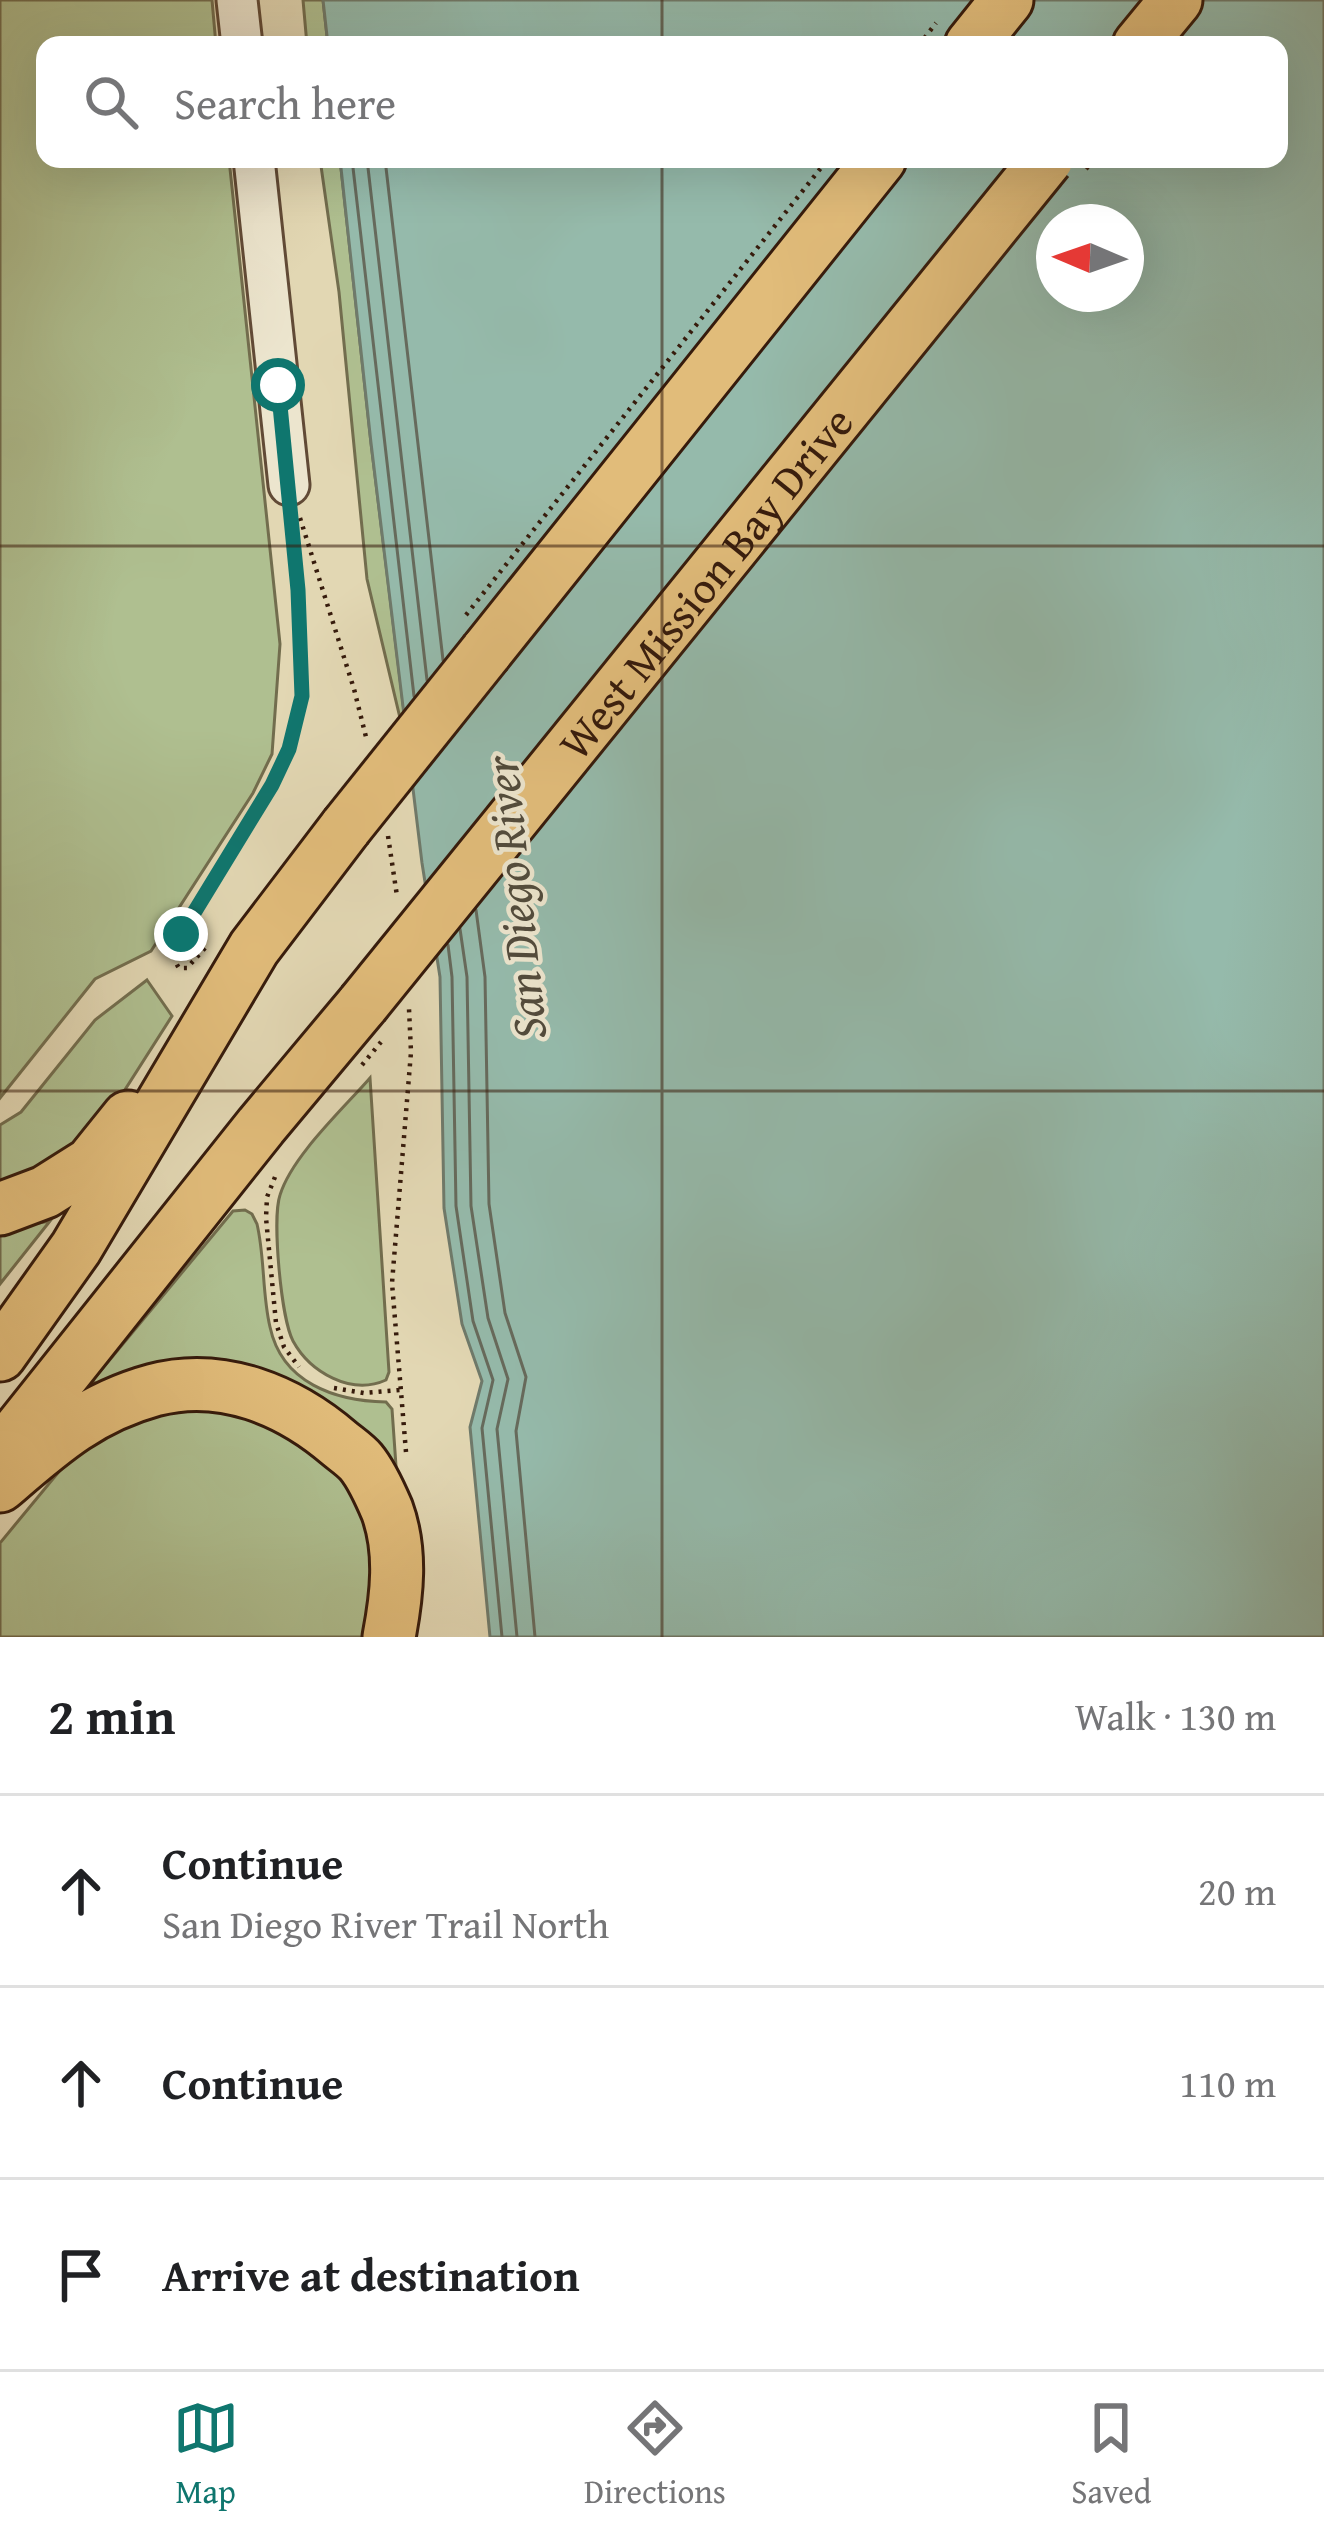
<!DOCTYPE html>
<html lang="en">
<head>
<meta charset="utf-8">
<style>
	body { margin:0; font-family:"Gentium Book Plus",serif; background:#f2f2f2; color:#202124 }
	.compass { position:absolute; left:1036px; top:204px; width:108px; height:108px; border-radius:50%; background:#fff; box-shadow:0 12px 48px #0002; rotate:272deg }
	.stop { position:absolute; width:36px; height:36px; margin:-27px; border:9px solid #0f766e; border-radius:50%; background:#fff }
	.stop.end { background:#0f766e; border-color:#fff; box-shadow:0 3px 12px #0008 }
	.list { margin:0; padding:0; list-style:none }
	h2 { display:flex; justify-content:space-between; align-items:center; height:156px; margin:0; padding:0 48px; font-size:51px }
	h2 small { font-size:39px; font-weight:400; color:#757577 }
	.list li { display:grid; grid-template-columns:78px 1fr auto; gap:36px; align-items:center; box-sizing:border-box; height:192px; padding:0 48px; border-top:3px solid #e0e0e0 }
	.list b { display:block; font-size:45px; white-space:nowrap }
	.list p { margin:0; font-size:39px; white-space:nowrap; color:#757577 }
	.list em { font-size:39px; font-style:normal; color:#757577 }
	.icon { flex:none; width:66px; height:66px; fill:none; stroke:currentColor; stroke-width:2; stroke-linecap:round; stroke-linejoin:round }
	.map { position:relative; flex:none; width:1324px; height:1637px; overflow:hidden }
	.search { position:absolute; background:#fff; box-shadow:0 12px 48px #0002; left:36px; right:36px; top:36px; height:132px; display:flex; align-items:center; gap:30px; box-sizing:border-box; padding:0 42px; border-radius:24px; color:#757577; font-size:45px }
	.sheet { height:732px; background:#fff }
	nav { display:flex; justify-content:space-around; align-items:center; box-sizing:border-box; height:168px; border-top:3px solid #e0e0e0; background:#fff; font-size:33px; color:#757577 }
	nav a { display:grid; justify-items:center; gap:6px }
	nav .on { color:#0f766e }
	.map>svg:first-child { display:block }
</style>
</head>
<body>
<div class="map">
<svg width="1324" height="1637" viewBox="0 0 1324 1637">
	<rect width="100%" height="100%" fill="#e2d7b3"/>
	<filter id="stains"><feTurbulence type="fractalNoise" baseFrequency=".00167" numOctaves="4"/><feColorMatrix values="0 0 0 0 .2 0 0 0 0 .09 0 0 0 0 .02 0 0 0 .5 -.17"/></filter>
	<radialGradient id="worn" r=".72"><stop offset=".6" stop-color="#630" stop-opacity="0"/><stop offset="1" stop-color="#630" stop-opacity=".3"/></radialGradient>
	<path fill="#afbf90" stroke="#726d4e" stroke-width="3" d="M0 0H212L216 45H45V159H229L280 644 272 754 253 793 151 951 95 979 0 1098Z
		M303 0H323L328 45H307Z
		M320 159H340L371 443 410 760 367 579 339 292Z
		M147 980 172 1016 119 1099 78 1144 0 1191V1125L21 1112 95 1020Z
		M370 1078 389 1372 386 1380C351 1396 310 1372 293 1341 281 1318 272 1219 280 1195 292 1156 343 1109 370 1078Z
		M245 1210 252 1214 257 1224C265 1258 262 1294 270 1327 282 1383 335 1401 386 1402L392 1409 396 1466 379 1478 317 1413 101 1394 93 1380 233 1211Z
		M50 1221 0 1284V1230Z
		M189 1403 234 1405 323 1457 360 1498 375 1557 368 1628 364 1637H0V1543L71 1457 102 1430Z"/>
	<path fill="#95baab" stroke="#6f7a6b" stroke-width="3" fill-rule="evenodd" d="M323 0H1324V1637H490L470 1427 482 1381 462 1324 444 1208 440 977 422 863 371 443 340 159H1279V45H328ZM1054 222H1126V294H1054Z"/>
	<g fill="none" stroke-linecap="round" stroke-linejoin="round">
		<path stroke="#666a5c" stroke-width="3" d="M352 159 414 696
			M367 159 427 680
			M385 159 443 660
			M476 910 485 977 489 1204 505 1313 526 1377 516 1431 535 1637
			M460 929 467 977 471 1206 488 1318 508 1379 497 1429 517 1637
			M448 945 452 977 456 1206 473 1321 493 1380 482 1428 502 1637"/>
		<defs>
			<path id="minor" d="M237 0 242 45
				M254 159 289 485"/>
			<path id="major" d="M971 45 1007 0
				M1139 45 1176 0
				M486 652 880 159
				M0 1209 45 1192 91 1163 128 1117
				M0 1355 76 1248 254 948 346 827
				M0 1454 261 1126 363 1004
				M0 1486C50 1443 88 1408 154 1390 222 1372 289 1400 340 1444 346 1449 355 1455 361 1462 371 1474 381 1496 387 1510 402 1551 397 1595 389 1637"/>
		</defs>
		<use href="#minor" stroke="#614a36" stroke-width="45"/>
		<use href="#major" stroke="#361b0c" stroke-width="57"/>
		<path stroke="#361b0c" stroke-width="4.5" stroke-dasharray="3 6" stroke-linecap="butt" d="M919 45 936 23
			M300 518 354 689 366 737
			M388 836 397 896
			M205 948 187 968H179C171 956 175 946 181 934 227 859 287 784 302 696L292 520
			M275 1177 267 1197 266 1218 276 1323 284 1347 299 1367
			M334 1388 364 1393 400 1390
			M406 1452 392 1283 411 1052 409 1009"/>
		<use href="#minor" stroke="#ece5ce" stroke-width="39"/>
		<use href="#major" stroke="#e1bc7a" stroke-width="51"/>
		<defs>
			<g id="major-bridge">
				<path d="M346 827 486 652"/>
				<path id="s1" d="M363 1004 1047 159"/>
			</g>
		</defs>
		<use href="#major-bridge" stroke="#361b0c" stroke-width="57" stroke-linecap="butt"/>
		<path stroke="#361b0c" stroke-width="4.5" stroke-dasharray="3 6" stroke-linecap="butt" d="M1086 169 1094 159
			M466 615 828 159
			M362 1065 381 1042"/>
		<use href="#major-bridge" stroke="#e1bc7a" stroke-width="51"/>
	</g>
	<g fill="none" stroke-linecap="round" stroke-linejoin="round">
		<path stroke="#0f766e" stroke-width="15" d="M181 934 272 785 289 749 302 696 298 590 278 385"/>
	</g>
	<path fill="none" stroke="#361b0c" stroke-width="3" stroke-opacity="0.55" d="M662 0V45M662 159V1637M0 546H1324M0 1091H1324"/>
	<g text-anchor="middle" dominant-baseline="central" stroke-width="9" stroke-linejoin="round" paint-order="stroke">
		<g font-size="45" fill="#361b0c" stroke="#ece5ce">
			<text stroke="none"><textPath href="#s1" startOffset="543">West Mission Bay Drive</textPath></text>
		</g>
		<g font-size="48" font-style="italic" fill="#524b3c" stroke="#ece5ce">
			<text transform="translate(514 898) rotate(-96)">San Diego River</text>
		</g>
	</g>
	<rect width="100%" height="100%" filter="url(#stains)"/>
	<rect width="100%" height="100%" fill="url(#worn)"/>
</svg>
<svg class="compass" viewBox="-18 -18 36 36"><path d="M0-13l5 13h-10z" fill="#e53935"/><path d="M0 13l5-13h-10z" fill="#757577"/></svg>
<div class="stop" style="left:278px;top:385px"></div>
<div class="stop end" style="left:181px;top:934px"></div>
<div class="search"><svg class="icon" aria-label="search" viewBox="0 0 24 24"><circle cx="10" cy="10" r="6"/><path d="M15 15l6 6"/></svg>Search here</div>
</div>
<section class="sheet">
<h2>2 min<small>Walk · 130 m</small></h2>
<ul class="list">
<li><svg class="icon" aria-label="ahead" viewBox="0 0 24 24"><path d="M12 20V5M6 11l6-6 6 6"/></svg><div><b>Continue</b><p>San Diego River Trail North</p></div><em>20 m</em></li>
<li><svg class="icon" aria-label="ahead" viewBox="0 0 24 24"><path d="M12 20V5M6 11l6-6 6 6"/></svg><div><b>Continue</b></div><em>110 m</em></li>
<li><svg class="icon" aria-label="arrive" viewBox="0 0 24 24"><path d="M6 21V4h12l-3 4 3 4H6"/></svg><div><b>Arrive at destination</b></div></li>
</ul>
</section>
<nav>
<a class="on"><svg class="icon" aria-label="map" viewBox="0 0 24 24"><path d="M3 6l6-2 6 2 6-2v14l-6 2-6-2-6 2zM9 4v14M15 6v14"/></svg>Map</a>
<a><svg class="icon" aria-label="directions" viewBox="0 0 24 24"><path d="M12 3l9 9-9 9-9-9zM9 14v-3h6M13 9l2 2-2 2"/></svg>Directions</a>
<a><svg class="icon" aria-label="saved" viewBox="0 0 24 24"><path d="M7 4h10v16l-5-4-5 4z"/></svg>Saved</a>
</nav>
</body>
</html>
